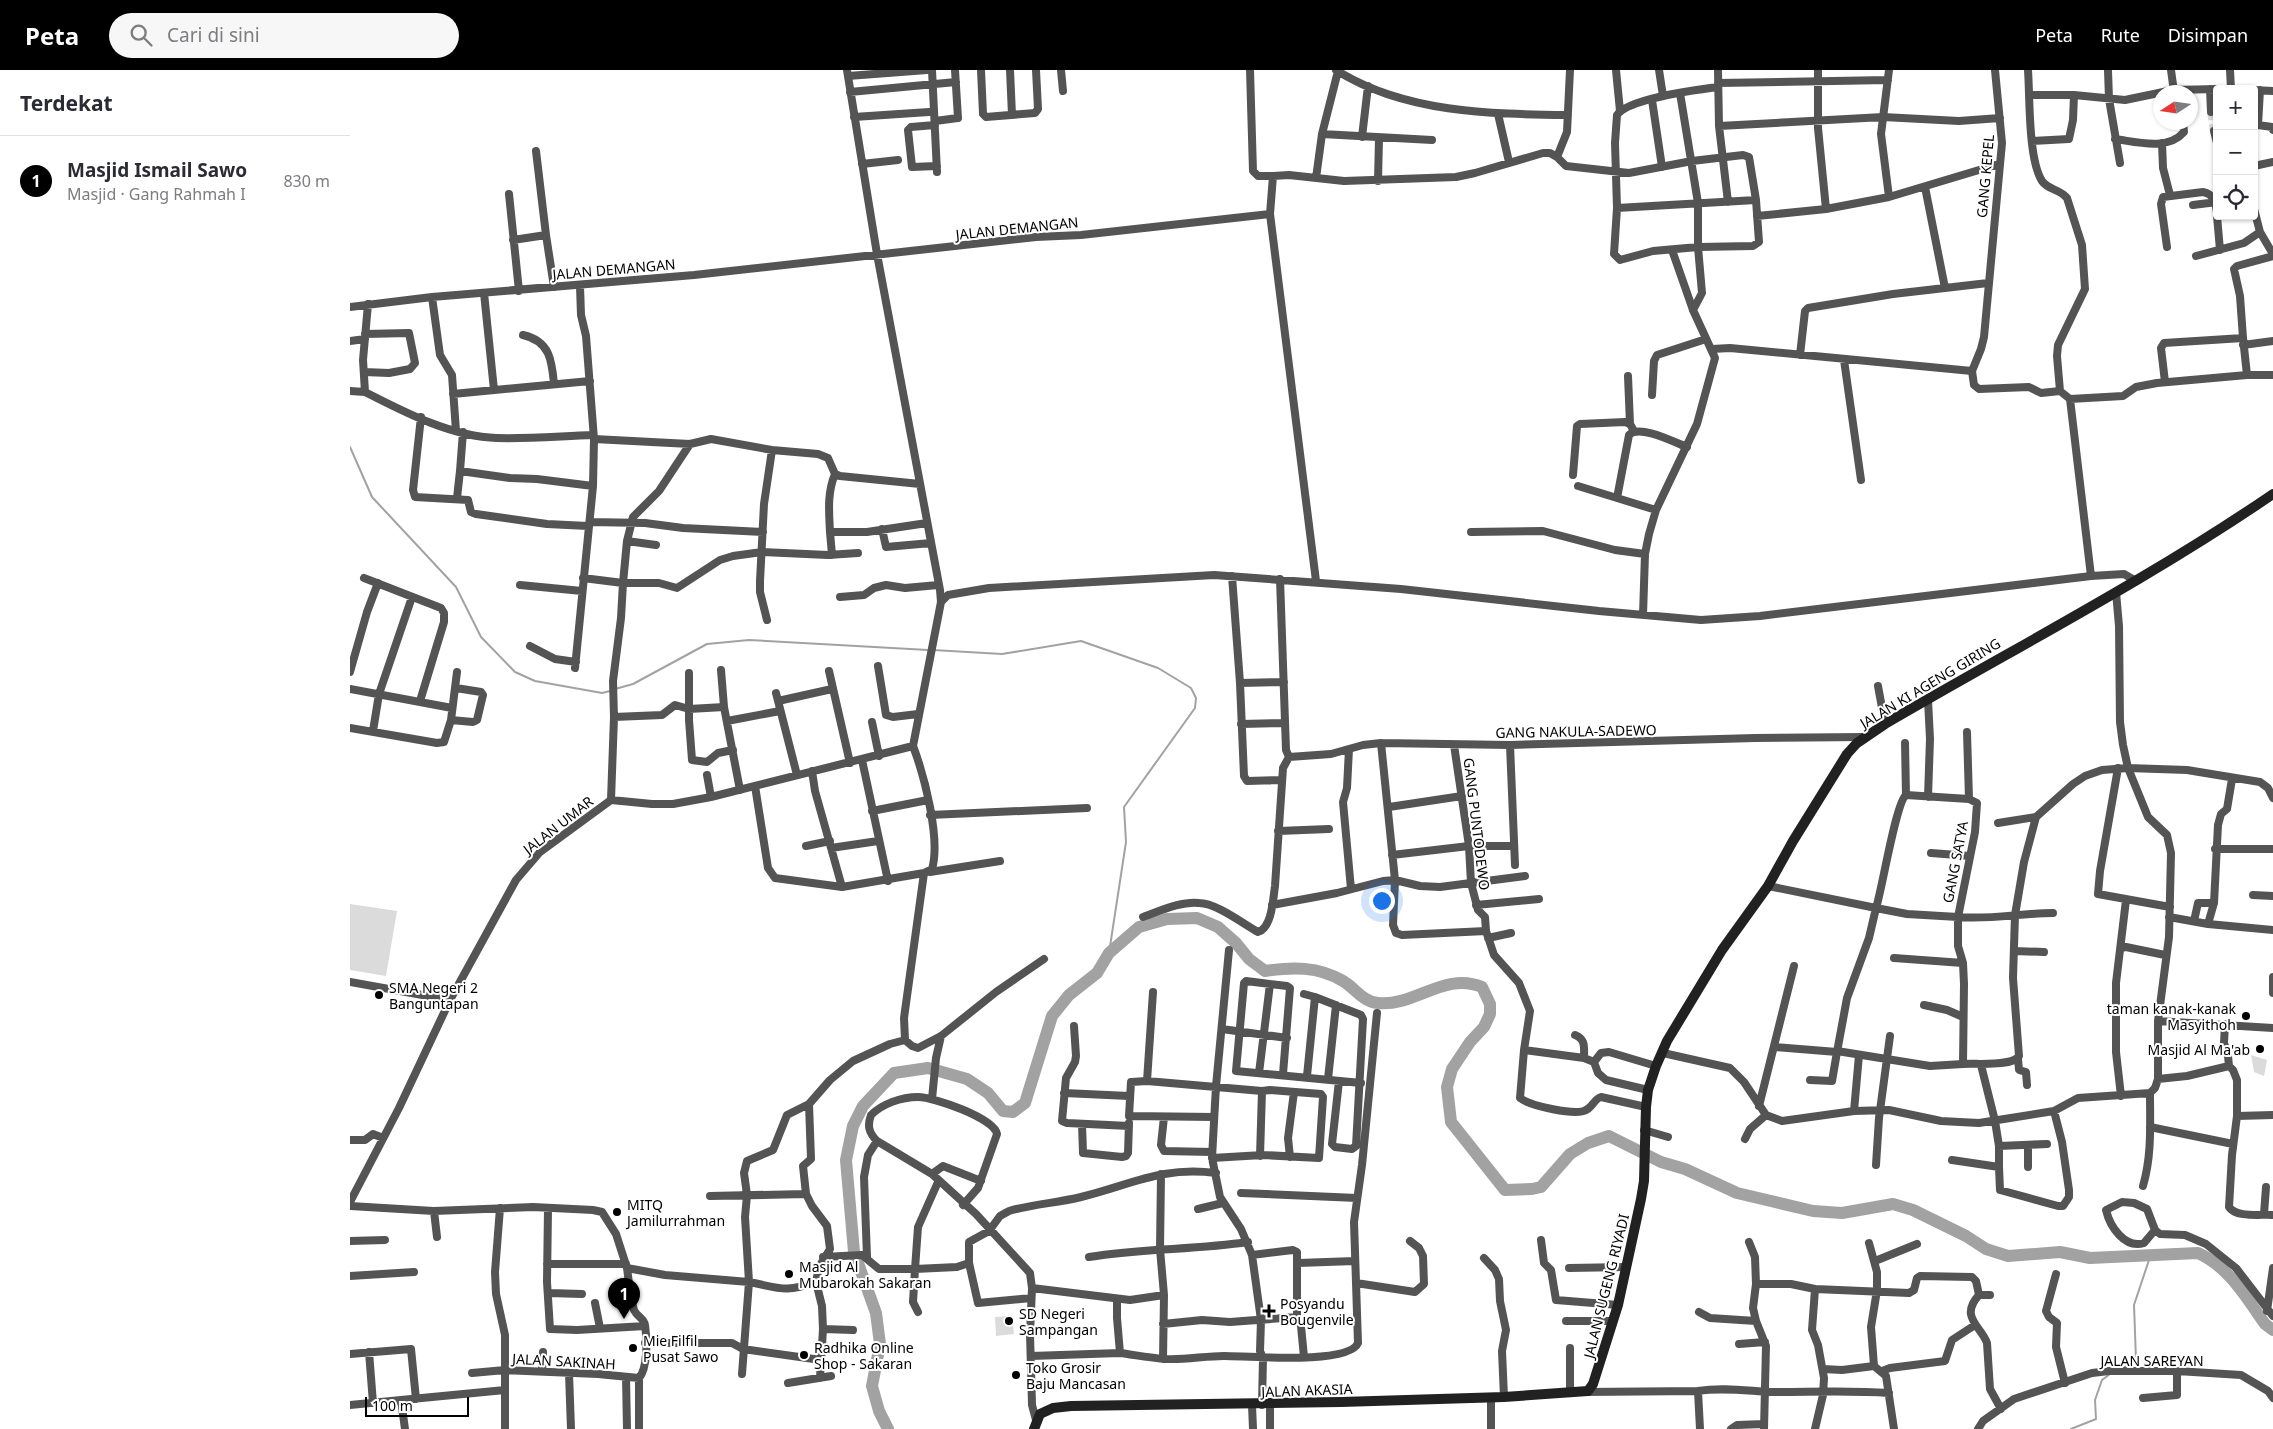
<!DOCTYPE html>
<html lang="id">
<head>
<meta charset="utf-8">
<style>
	body { margin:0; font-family:"Noto Sans",sans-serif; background:#f7f7f7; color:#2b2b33 }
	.controls { position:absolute; right:15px; top:15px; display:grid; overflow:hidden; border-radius:5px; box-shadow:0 1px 4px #0004 }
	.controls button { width:45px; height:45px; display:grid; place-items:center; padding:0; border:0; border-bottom:1px solid #e1e1e2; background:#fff; color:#2b2b33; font:25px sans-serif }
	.compass { position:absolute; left:1803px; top:15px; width:45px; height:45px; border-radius:50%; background:#fff; box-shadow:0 1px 4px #0004; rotate:258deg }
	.scale { position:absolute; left:15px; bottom:12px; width:104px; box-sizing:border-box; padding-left:5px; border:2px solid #000; border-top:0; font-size:14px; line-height:18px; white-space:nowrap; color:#000; -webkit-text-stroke:4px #fff; paint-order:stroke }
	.you { position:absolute; left:1031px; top:830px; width:18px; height:18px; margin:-12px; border:4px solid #fff; border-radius:50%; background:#1a73e8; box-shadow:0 0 0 8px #1a73e833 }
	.badge { display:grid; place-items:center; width:32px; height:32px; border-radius:50%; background:#000; color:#fff; font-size:16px; font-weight:700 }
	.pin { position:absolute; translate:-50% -41px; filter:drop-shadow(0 1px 2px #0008) }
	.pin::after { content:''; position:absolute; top:26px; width:18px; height:15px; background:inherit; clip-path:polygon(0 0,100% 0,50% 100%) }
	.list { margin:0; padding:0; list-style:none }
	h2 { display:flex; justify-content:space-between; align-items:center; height:65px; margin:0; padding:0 20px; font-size:21px }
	h2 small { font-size:16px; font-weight:400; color:#7c7c81 }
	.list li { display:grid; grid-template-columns:32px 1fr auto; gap:15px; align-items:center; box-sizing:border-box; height:90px; padding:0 20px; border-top:1px solid #e1e1e2 }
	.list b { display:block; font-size:19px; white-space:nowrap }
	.list p { margin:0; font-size:16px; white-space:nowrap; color:#7c7c81 }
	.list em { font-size:16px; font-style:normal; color:#7c7c81 }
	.icon { flex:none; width:28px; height:28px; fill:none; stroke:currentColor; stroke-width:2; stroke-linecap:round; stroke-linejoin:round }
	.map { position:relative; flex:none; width:1923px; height:1359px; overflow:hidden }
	header { display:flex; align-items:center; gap:30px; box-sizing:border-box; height:70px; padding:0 25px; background:#000; color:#fff }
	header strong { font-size:24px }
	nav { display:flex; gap:28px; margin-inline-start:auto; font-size:18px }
	.search { width:350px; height:45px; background:#f7f7f7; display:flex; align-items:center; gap:12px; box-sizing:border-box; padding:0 18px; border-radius:28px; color:#7c7c81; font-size:19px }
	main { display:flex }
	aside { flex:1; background:#fff }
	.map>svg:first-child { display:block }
</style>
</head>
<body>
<header>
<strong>Peta</strong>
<div class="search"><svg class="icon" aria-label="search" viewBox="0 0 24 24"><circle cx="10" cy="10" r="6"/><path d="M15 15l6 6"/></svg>Cari di sini</div>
<nav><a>Peta</a><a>Rute</a><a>Disimpan</a></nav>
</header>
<main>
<aside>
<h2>Terdekat<small></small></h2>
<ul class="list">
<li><span class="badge">1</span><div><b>Masjid Ismail Sawo</b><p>Masjid · Gang Rahmah I</p></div><em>830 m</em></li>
</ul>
</aside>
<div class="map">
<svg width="1923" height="1359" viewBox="0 0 1923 1359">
	<rect width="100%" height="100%" fill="#fff"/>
	<path fill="#dbdbdb" d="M0 834 47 841 36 906 0 900Z
		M1901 985 1917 990 1914 1006 1904 1002Z
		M662 1246 664 1264 646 1266 645 1247Z"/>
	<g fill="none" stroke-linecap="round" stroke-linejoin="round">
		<path stroke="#a2a2a2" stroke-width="2" d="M0 377 22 427 106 517 131 567 165 602 185 611 252 623 260 621
			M583 580 652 584 731 571 808 598 841 618 846 628 845 638 774 737 776 772 759 883
			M265 619 283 614 357 574 399 570 578 580
			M1773 1298 1786 1290 1784 1235 1800 1187
			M1721 1359 1746 1349 1745 1330 1752 1310 1760 1304"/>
		<path stroke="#a2a2a2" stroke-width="12" d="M538 1359 529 1341 522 1316 530 1274 526 1243 504 1182 496 1090 503 1056 513 1036 544 1003 578 998 617 1009 638 1023 653 1041 663 1042 675 1033 702 946 719 925 747 903 759 883 789 857 817 849 847 848 868 857 886 873 899 889 915 901C942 897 968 896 993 911 1005 918 1013 932 1028 933 1064 937 1095 901 1132 917L1140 934V944L1134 957 1120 972 1102 999 1097 1017 1101 1052 1155 1120 1182 1119 1191 1117 1220 1084 1238 1073 1259 1066 1311 1092 1335 1099 1387 1123 1463 1141 1492 1143 1543 1134 1563 1140 1616 1166 1636 1179 1658 1186 1710 1182 1740 1188 1848 1183C1879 1197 1896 1227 1915 1254L1923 1260"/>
		<path stroke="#d9d9d9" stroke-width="8" stroke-dasharray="8 4" stroke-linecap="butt" d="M1861 42 1864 61"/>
		<path stroke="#545454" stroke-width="8" d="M582 0 587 102
			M631 0 633 44 636 47 685 43 688 39 686 0
			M660 0 662 45
			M711 0 713 21
			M900 0 903 101 908 106H923
			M986 0C1054 43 1141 44 1218 45
			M1266 0 1270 41
			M1309 0 1313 26
			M1368 0 1369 56 1378 132
			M1678 0C1680 27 1678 89 1692 111 1698 120 1710 119 1717 128L1732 175 1735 219 1708 275 1707 286 1710 321
			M1758 0 1759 29 1770 93
			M1821 0 1824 22
			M1880 0 1881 19
			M498 6 577 0
			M1368 13 1538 10
			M1860 19 1861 42
			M1904 20 1923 21
			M1910 20 1908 55 1922 57 1923 60
			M500 22 606 12
			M1330 23 1348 133V177L1303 181 1270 190 1264 184 1267 138 1265 73 1267 45C1279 28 1347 20 1368 17
			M1680 25H1724L1775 30 1823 20 1867 19
			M1302 30 1312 97
			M1148 44 1159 92
			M504 47 579 42
			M585 51 608 48 605 0
			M585 55 561 57 558 60 562 97 587 96
			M1369 56 1533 47 1609 51 1650 48
			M1864 61 1867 73
			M972 64 1082 70
			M1012 67 1018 16
			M1765 69C1787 72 1818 81 1834 62L1833 52
			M1682 71 1719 69 1723 50 1724 25
			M1812 73 1813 98 1820 125
			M1207 87 1216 96 1279 103 1342 91 1393 85 1399 87 1406 130 1409 172 1403 176 1348 177 1352 223 1343 240
			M512 94 548 90
			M1904 96 1923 92
			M966 108 972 64 988 1
			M1028 111 1029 68
			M1575 117 1595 218
			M159 124 169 221
			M1539 127 1531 64 1539 0
			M1843 135 1867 132
			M1267 138 1406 130
			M1476 139 1539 127 1649 94
			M1904 139 1910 162 1923 184
			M920 144 966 511
			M1407 146 1476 139 1468 58V0
			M1867 146 1870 180
			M196 165 204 217
			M163 170 196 165 186 81
			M1817 177 1811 134 1813 127 1853 122C1864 124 1866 133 1867 143
			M1846 186 1894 173 1910 162
			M230 216 231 245 236 266 244 369
			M134 223 144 320
			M82 227 90 285 102 305 106 361
			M18 234 13 290 15 322C54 342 102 367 147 368 179 369 211 366 243 365
			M0 237 82 227 344 205 686 167 731 165 920 144 923 106 939 105 994 111 1106 107 1125 103 1193 83H1200L1207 87 1217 62 1220 0
			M173 265C200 271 202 291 204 314
			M1893 268 1890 226 1884 199 1887 196 1923 186
			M0 271 15 269
			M1893 275 1923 271
			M1362 279 1380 278 1622 301 1624 315 1629 319 1679 317 1691 323 1710 321 1720 329 1773 326 1786 317 1807 313 1897 305H1923
			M1450 285 1455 241 1458 238 1543 224 1638 213
			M1494 290 1511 410
			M1622 301 1631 279 1634 267 1652 73 1645 0
			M14 302 39 303 60 299 65 293 59 263 15 264
			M1278 306 1280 354
			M1815 312 1811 278 1814 273 1893 268 1897 305
			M0 321 15 322
			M103 324 240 311
			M1302 325 1304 291 1307 285 1356 269
			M1720 329 1741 506
			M71 347 63 420 65 427 118 430 121 442 126 444 197 454 238 456
			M113 362 110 401 160 408 187 409 243 416
			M340 374 309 421 283 447 277 471 273 513H309L327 518 370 490 383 486 412 482 478 485 508 483
			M485 404C477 423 479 442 480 462H517L577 453
			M1223 405 1227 356 1230 354 1275 352 1280 354 1284 361
			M1228 416 1267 428
			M107 428 110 401
			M1306 440 1267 428 1279 365C1289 354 1324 372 1337 377
			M240 452 295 453 333 458 413 462
			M532 459 536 477 581 473
			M480 462 482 485
			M1121 462 1193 461 1265 480 1295 484
			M277 471 306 475
			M882 506 890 613 934 612
			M14 508 91 538 94 543V552L70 631
			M233 508 273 513 271 548 263 611 264 647 261 730
			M170 515 232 521
			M1766 522 1769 556 1770 652 1773 675 1778 698 1798 747 1817 765 1821 783 1819 867 1808 951V1009L1805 1018 1800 1023C1800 1055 1802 1085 1793 1116
			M490 527 514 525 524 518 536 515 555 518 588 515
			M591 532 598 525 639 518 864 505 1051 519 1249 541 1351 550 1410 546 1741 506 1774 504 1786 511
			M1293 545 1295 484 1299 464 1306 440 1347 354 1365 288 1343 240 1322 180
			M417 550 410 522V511L414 434 422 380
			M180 576 205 589 226 592
			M528 596 536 645 543 647 568 644
			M225 598 243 416 244 369 340 374 361 369 422 380 468 384 478 388 485 404 490 406 570 414
			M371 600 374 637 390 720
			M479 601 500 693
			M0 602 17 542 28 513
			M339 603V650L342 690 357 692 368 683 383 680
			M890 613 894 706 897 711 932 710
			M1528 616 1535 654
			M0 619 102 638
			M426 623 447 705
			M428 631 482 619
			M264 647 312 645 325 635 339 639 374 637
			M101 650 123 652 127 650 133 625 131 622 106 618
			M377 651 430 641
			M522 652 529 686
			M891 654 935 653
			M0 658 87 673 94 672 101 650 107 602
			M23 661 29 624 62 527
			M1617 662 1619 729
			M1031 673 1045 810 1043 855 1046 863 1052 865 1136 861 1135 847 1128 840 1121 813 1119 776 1104 675
			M1555 673 1556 725
			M1160 675 1165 795
			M999 679 997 718 993 732 1001 819
			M939 687 981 684 1013 675 1031 673 1160 675 1405 668 1515 667
			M512 690 538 811
			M1768 698 1750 801 1748 824 1820 837
			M462 701 465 721 492 817
			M357 705 361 727
			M405 716 418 798 425 808 492 817 574 803 582 799C591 769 574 705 563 676
			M1556 725 1619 729 1627 733 1625 762 1608 847 1557 844 1526 838C1532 820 1546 732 1556 725Z
			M1578 727 1580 669 1578 630
			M1039 737 1112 726
			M522 741 578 730
			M580 745 737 738
			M1648 753 1686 747
			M928 761 979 759
			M456 776 480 771
			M481 778 528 771
			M1865 779H1923
			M1581 783 1620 786
			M1042 785 1119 776H1164
			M580 802 650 791
			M574 803 554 948 555 970 562 976 568 978 591 966 646 922 694 889
			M1418 816 1526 838 1519 868 1497 928 1487 982 1424 977
			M1903 825 1923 826
			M1864 833 1868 755 1871 744 1877 739 1882 709
			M922 835 987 823 1033 811 1045 810 1070 816 1090 817 1175 806
			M1126 835 1189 829
			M1703 843C1671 843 1640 850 1608 847V876L1613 893 1614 914 1613 994C1626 993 1662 997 1669 986L1663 908 1665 845 1674 792 1686 747 1723 714 1735 706 1752 700 1778 698 1837 700 1910 712 1918 718 1923 728
			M793 847C810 841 831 831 849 833 866 833 892 853 908 862 922 858 923 829 925 816L933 698 939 687 936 680 930 509
			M1819 847 1858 854 1923 860
			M1844 851 1848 833H1864L1858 854
			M1136 861 1144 885 1169 913 1180 941 1174 980 1170 1028C1180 1036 1226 1046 1236 1040 1243 1037 1244 1029 1251 1027L1296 1037
			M1138 868 1161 863
			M1771 878 1776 877 1815 885
			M879 880 866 1016 862 1088 870 1127 891 1159 902 1185 911 1250 910 1281 913 1288 912 1335
			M1664 881 1694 882
			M1544 888 1613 893
			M1923 907V923
			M0 912 100 930
			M954 924 965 927
			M1574 935 1597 940 1613 947
			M1808 951 1923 958
			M1875 954 1874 973 1878 986 1879 996 1883 1000 1887 1010V1046L1882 1085 1879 1137C1886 1148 1911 1144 1923 1145
			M724 956 726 986 725 992 716 1008 712 1051 717 1053 779 1056
			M872 959 937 968
			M1225 965C1236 969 1234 978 1234 988L1244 992 1248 1003 1256 1010 1298 1020
			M1174 980 1234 988
			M1487 981 1580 996 1613 994
			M1313 983 1380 998 1394 1012 1416 1045 1432 1051 1504 1041 1539 1040 1591 1051 1629 1053 1704 1041 1728 1028 1800 1023
			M1668 989 1669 1000 1676 1002 1677 1015
			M1244 992 1251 983 1259 982 1306 996
			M909 1003 920 914
			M933 1004 940 918 937 916 896 911 894 913 886 1001 1011 1013
			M957 1006 965 927 1011 945 1013 949 1006 1076 1002 1079 985 1077 982 1074 989 1011
			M978 1009 986 935
			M1808 1009 1837 1006 1879 996
			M1460 1010 1482 1011 1487 982
			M797 1011 803 922
			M714 1023 779 1026
			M1771 1026 1766 982V913L1776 830
			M582 1029 586 988 591 966
			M459 1034 461 1089 453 1096 456 1124 462 1136 477 1156 480 1179 469 1197 466 1212C435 1223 430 1218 399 1212L395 1147 397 1125 394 1103 397 1091 423 1080 437 1045 459 1034 480 1010 503 991 540 974 555 970
			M1409 1036 1444 896
			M1504 1041 1509 985
			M1887 1046 1923 1045
			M814 1047 811 1075 814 1081 862 1082
			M732 1054 733 1083 772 1087 776 1086 778 1083 779 1053
			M1800 1057 1883 1074
			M1294 1060 1318 1067
			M1395 1069 1400 1059 1416 1045
			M0 1070H15L23 1064 33 1068
			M527 1071C519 1063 517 1056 521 1045 532 1034 551 1027 568 1027 584 1027 644 1048 647 1064L628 1118 613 1135
			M1649 1076 1697 1074
			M910 1086 912 1021
			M940 1087 938 1068 944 1022
			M862 1088 913 1085 969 1088 973 1027 971 1024 920 1020 912 1021 797 1011 781 1012 779 1046 864 1047
			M1602 1090 1649 1097V1076L1645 1051 1631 995
			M1526 1095 1529 1048 1540 966
			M1649 1097 1650 1120 1708 1136H1713L1719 1127V1120L1712 1072 1704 1041
			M1678 1097V1076
			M582 1104 593 1096 631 1111
			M891 1123 1007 1128
			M360 1126 456 1124
			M0 1132 49 1038 100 930 166 810 190 782 261 730 302 734H323L361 727 563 676 591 532 590 520 527 184 497 0
			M1772 1132 1784 1133 1797 1139 1805 1160 1794 1173C1775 1179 1760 1157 1756 1140Z
			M0 1136 84 1141
			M150 1138 145 1202 146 1224 155 1265V1300L248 1304 289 1308
			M198 1139 197 1212 200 1259 227 1260 295 1256
			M848 1139 873 1133
			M1914 1144 1916 1117
			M1805 1160 1810 1164 1835 1165 1856 1174 1886 1198 1923 1246
			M87 1167 84 1141 183 1137 243 1140 252 1142 266 1164 277 1198 315 1205 399 1212 392 1304
			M1191 1170 1194 1193 1201 1200 1206 1230 1268 1235
			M0 1171 35 1170
			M1399 1172 1405 1187 1406 1214
			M1519 1173 1527 1202V1220L1521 1257 1524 1296 1536 1306 1544 1359
			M473 1187 512 1185 529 1199H565L568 1157 588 1112
			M517 1187 514 1107 518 1085 527 1071 582 1104 626 1144 680 1203 682 1218 680 1264 682 1335 686 1350
			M739 1187C792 1178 845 1180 898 1172
			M1134 1188 1145 1200 1149 1209 1150 1231 1156 1260 1152 1281 1154 1327
			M1525 1191 1567 1174
			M619 1193V1172L639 1161 650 1146 659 1141C683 1134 707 1133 731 1127 781 1115 811 1096 866 1103
			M948 1193 1005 1191
			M197 1194H276
			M277 1198C279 1212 280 1227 284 1240 287 1247 294 1248 295 1255 297 1269 298 1298 289 1308V1359
			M1219 1198 1276 1197
			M1706 1204 1696 1241 1699 1247 1707 1253 1706 1277 1715 1313
			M0 1206 64 1202
			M466 1212 472 1236 473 1259 503 1260
			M1006 1213 1065 1222 1074 1214 1073 1186 1069 1178 1060 1171
			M682 1218 780 1230 814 1225 810 1179 811 1104
			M199 1223 232 1224
			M1629 1225H1640
			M767 1229V1248L770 1283C785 1285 801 1288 816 1289 835 1290 855 1286 874 1286 897 1286 999 1295 1008 1273L1004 1152 1012 1095 1027 943
			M245 1233 250 1258
			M1917 1241 1923 1198
			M568 1242 563 1232 565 1199 607 1197 619 1193 628 1233 681 1228
			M1349 1242 1360 1248 1406 1251 1416 1276 1414 1359
			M947 1247 951 1256 954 1287
			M1216 1251H1263
			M1406 1251 1403 1238 1406 1214H1441L1465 1219
			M813 1254 852 1250 880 1252 947 1247V1182L943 1180 902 1185
			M295 1273H382L393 1279 471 1290
			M1389 1274 1415 1272
			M1220 1278V1323
			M19 1282 23 1333
			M0 1284 61 1279 66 1329
			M681 1286 770 1283
			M813 1289 814 1225
			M1473 1299 1492 1300 1524 1296
			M192 1301 193 1282
			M1532 1301 1540 1298 1595 1291 1602 1270 1625 1255
			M122 1303 155 1300V1359
			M219 1303 221 1359
			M276 1307 277 1359
			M470 1308 473 1259
			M438 1313 481 1306
			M1348 1321C1373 1317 1398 1321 1422 1322 1462 1322 1500 1320 1539 1323
			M1234 1322 1348 1321 1350 1359
			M1793 1328 1827 1325V1301
			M51 1330 155 1320
			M0 1335 51 1330 55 1359
			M902 1335 903 1359
			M920 1359V1334
			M1141 1359V1327
			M1381 1359 1387 1355 1414 1354
			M1465 1359 1473 1325 1474 1308 1468 1275 1462 1260 1465 1219 1559 1223 1564 1220 1567 1208 1570 1206 1622 1207 1626 1211 1629 1225C1609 1247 1631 1256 1637 1273L1640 1319 1651 1339
			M1628 1359 1633 1351 1664 1329 1742 1303 1759 1301H1827L1891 1305 1918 1321 1923 1328"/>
		<path stroke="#212121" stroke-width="10" d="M684 1359 690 1344 703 1338 721 1336 991 1332 1154 1327 1238 1321 1243 1314 1268 1235 1291 1129 1294 1111 1296 1037 1298 1020 1306 996 1317 971 1372 880 1418 816 1443 771 1497 684 1507 673 1535 654C1665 578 1799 509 1923 424"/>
	</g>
	<g fill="#000" stroke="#fff" stroke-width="2">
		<circle cx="29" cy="925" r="5"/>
		<circle cx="1896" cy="946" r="5"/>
		<circle cx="1910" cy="979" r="5"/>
		<circle cx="267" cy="1142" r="5"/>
		<circle cx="439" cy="1204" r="5"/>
		<path d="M916.5 1233.5h5v5h5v5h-5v5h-5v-5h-5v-5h5z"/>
		<circle cx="659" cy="1251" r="5"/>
		<circle cx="283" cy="1278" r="5"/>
		<circle cx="454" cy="1285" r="5"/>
		<circle cx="666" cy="1305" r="5"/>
	</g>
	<g text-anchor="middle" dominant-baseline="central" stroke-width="4" stroke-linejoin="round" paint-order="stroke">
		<g font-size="14" fill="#000" stroke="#fff">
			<text transform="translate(1635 106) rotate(-85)">GANG KEPEL</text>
			<text transform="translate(667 158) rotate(-6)">JALAN DEMANGAN</text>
			<text transform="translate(264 199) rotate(-5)">JALAN DEMANGAN</text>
			<text transform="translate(1580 613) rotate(-31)">JALAN KI AGENG GIRING</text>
			<text transform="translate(1226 661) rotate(-1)">GANG NAKULA-SADEWO</text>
			<text transform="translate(1127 754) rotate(83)">GANG PUNTODEWO</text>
			<text transform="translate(208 755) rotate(-38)">JALAN UMAR</text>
			<text transform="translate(1605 792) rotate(-79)">GANG SATYA</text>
			<text transform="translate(1256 1216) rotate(-76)">JALAN SUGENG RIYADI</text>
			<text x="1802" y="1290">JALAN SAREYAN</text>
			<text transform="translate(214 1291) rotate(3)">JALAN SAKINAH</text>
			<text transform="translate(957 1320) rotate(-2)">JALAN AKASIA</text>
		</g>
		<g font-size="14" fill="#000" stroke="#fff" text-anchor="start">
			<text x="39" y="917">SMA Negeri 2<tspan x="39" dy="16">Banguntapan</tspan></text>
			<text x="1886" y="938" text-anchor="end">taman kanak-kanak<tspan x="1886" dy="16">Masyithoh</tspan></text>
			<text x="1900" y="979" text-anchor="end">Masjid Al Ma'ab</text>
			<text x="277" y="1134">MITQ<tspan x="277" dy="16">Jamilurrahman</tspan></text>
			<text x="449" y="1196">Masjid Al<tspan x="449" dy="16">Mubarokah Sakaran</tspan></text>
			<text x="930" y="1233">Posyandu<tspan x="930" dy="16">Bougenvile</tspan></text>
			<text x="669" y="1243">SD Negeri<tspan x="669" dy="16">Sampangan</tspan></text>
			<text x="293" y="1270">Mie Filfil<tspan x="293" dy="16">Pusat Sawo</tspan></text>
			<text x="464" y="1277">Radhika Online<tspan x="464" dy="16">Shop - Sakaran</tspan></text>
			<text x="676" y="1297">Toko Grosir<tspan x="676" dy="16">Baju Mancasan</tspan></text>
		</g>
	</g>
</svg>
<div class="controls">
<button>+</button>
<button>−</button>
<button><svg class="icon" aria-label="locate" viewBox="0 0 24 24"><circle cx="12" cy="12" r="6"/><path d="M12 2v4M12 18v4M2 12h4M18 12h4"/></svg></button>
</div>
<svg class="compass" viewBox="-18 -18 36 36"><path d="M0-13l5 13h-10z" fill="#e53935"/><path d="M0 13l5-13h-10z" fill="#7c7c81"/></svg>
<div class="scale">100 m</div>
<div class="you"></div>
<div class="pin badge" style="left:274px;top:1249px">1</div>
</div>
</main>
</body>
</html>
